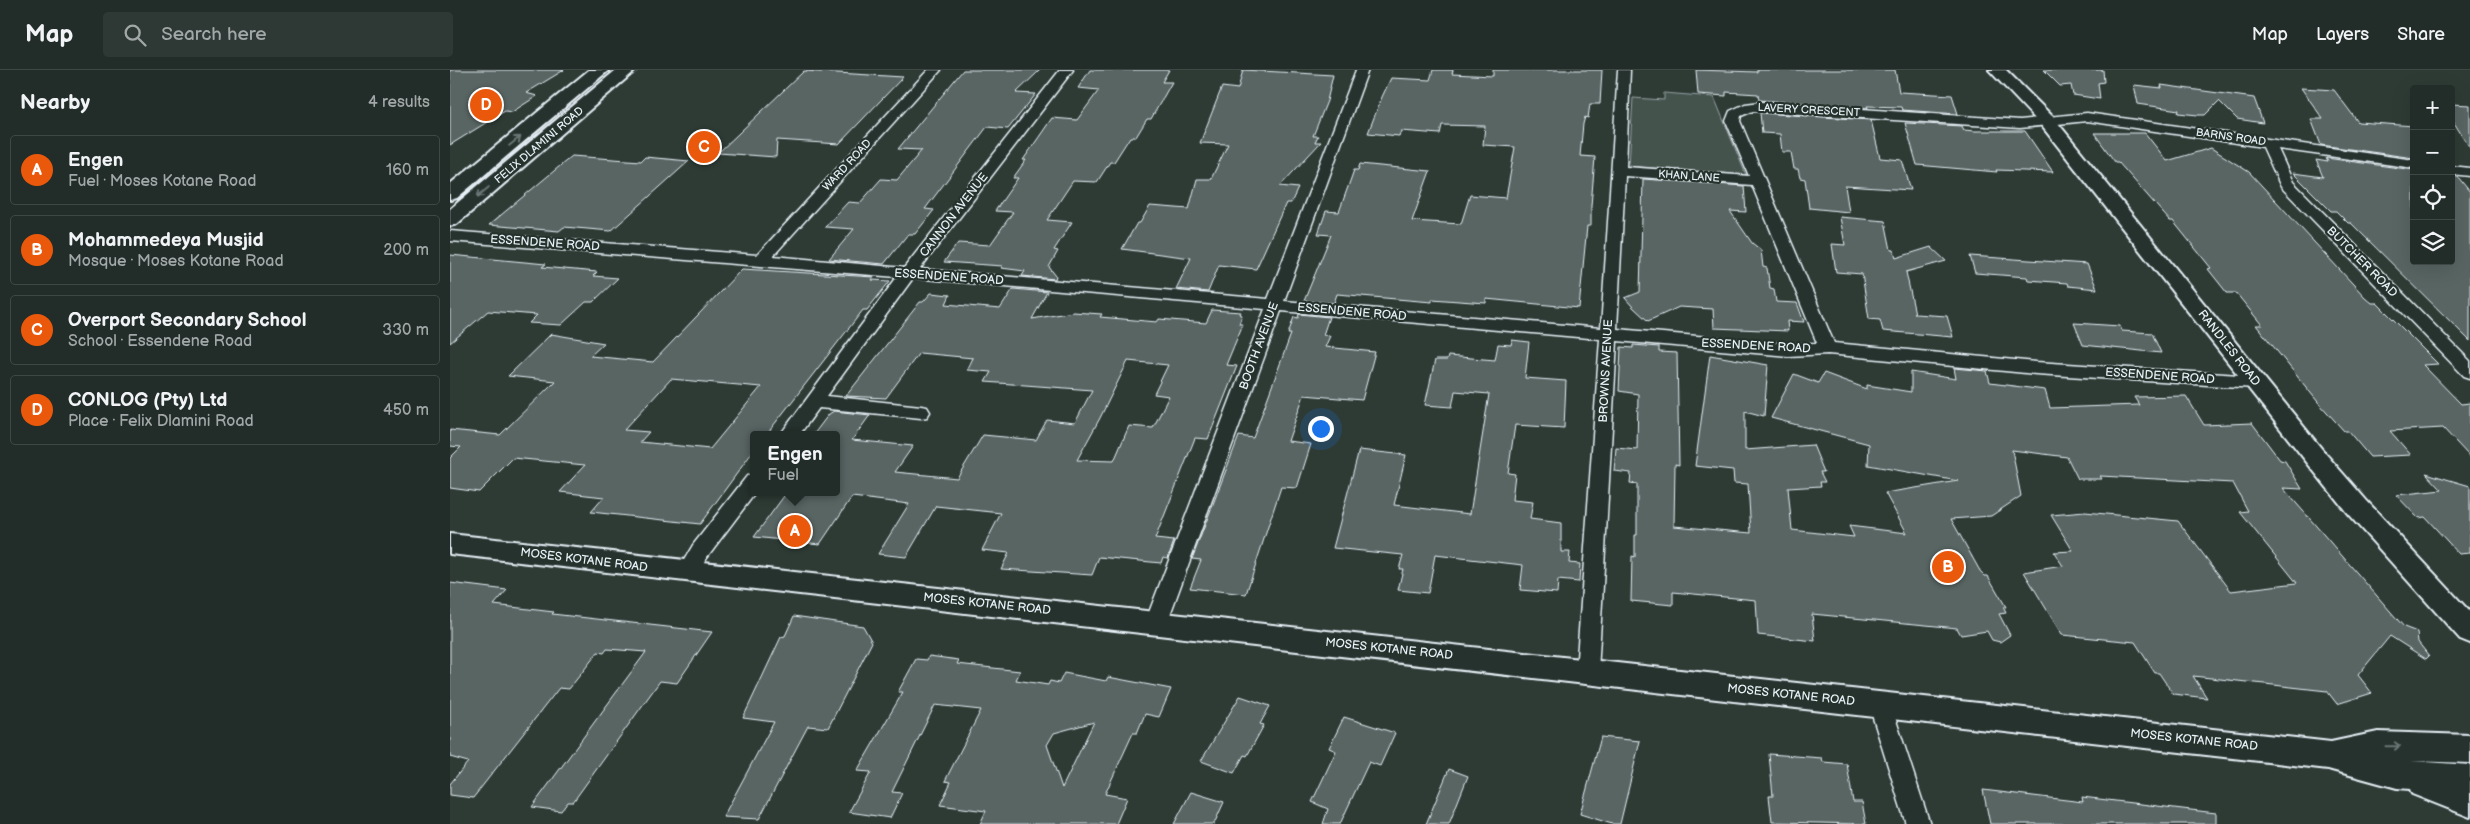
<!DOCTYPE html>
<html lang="en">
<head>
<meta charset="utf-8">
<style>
	body { margin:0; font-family:"Balsamiq Sans",sans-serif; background:#2e3834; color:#f1f3f6 }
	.controls { position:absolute; right:15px; top:15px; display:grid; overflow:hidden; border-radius:5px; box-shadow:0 5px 20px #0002 }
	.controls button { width:45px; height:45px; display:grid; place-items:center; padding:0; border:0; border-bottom:1px solid #3f4845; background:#222c28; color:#f1f3f6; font:25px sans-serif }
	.you { position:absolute; left:870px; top:358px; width:18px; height:18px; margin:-12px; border:4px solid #fff; border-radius:50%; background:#1a73e8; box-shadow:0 0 0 8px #1a73e833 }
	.badge { display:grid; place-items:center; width:32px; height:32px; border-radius:50%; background:#ea580c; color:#fff; font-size:16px; font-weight:700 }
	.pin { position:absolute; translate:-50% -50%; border:2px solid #fff; box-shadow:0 1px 5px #0006 }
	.popup { position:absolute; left:300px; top:361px; width:90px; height:65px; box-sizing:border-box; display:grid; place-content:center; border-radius:5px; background:#222c28; filter:drop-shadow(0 1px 4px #0005); font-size:16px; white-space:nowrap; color:#a2a7a8 }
	.popup b { font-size:19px; color:#f1f3f6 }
	.popup::after { content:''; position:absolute; left:50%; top:100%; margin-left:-10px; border:10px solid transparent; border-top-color:#222c28 }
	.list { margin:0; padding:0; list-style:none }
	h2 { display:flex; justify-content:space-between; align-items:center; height:65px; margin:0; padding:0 20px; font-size:21px }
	h2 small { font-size:16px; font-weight:400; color:#a2a7a8 }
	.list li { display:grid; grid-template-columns:32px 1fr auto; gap:15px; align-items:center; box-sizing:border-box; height:70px; margin:0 10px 10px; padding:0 10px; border:1px solid #3f4845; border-radius:5px }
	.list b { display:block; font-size:19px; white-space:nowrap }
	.list p { margin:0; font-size:16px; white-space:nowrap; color:#a2a7a8 }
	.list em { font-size:16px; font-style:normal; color:#a2a7a8 }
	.icon { flex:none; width:28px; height:28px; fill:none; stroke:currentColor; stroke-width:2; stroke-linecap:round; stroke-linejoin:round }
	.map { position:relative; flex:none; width:2020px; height:754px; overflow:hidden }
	header { display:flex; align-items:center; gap:30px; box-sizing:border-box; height:70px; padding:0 25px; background:#222c28; border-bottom:1px solid #3f4845 }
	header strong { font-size:24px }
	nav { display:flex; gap:28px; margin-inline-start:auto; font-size:18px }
	.search { width:350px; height:45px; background:#2e3834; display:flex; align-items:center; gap:12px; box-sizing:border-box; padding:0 18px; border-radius:5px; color:#a2a7a8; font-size:19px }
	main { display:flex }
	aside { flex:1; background:#222c28 }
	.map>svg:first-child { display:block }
</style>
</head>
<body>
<header>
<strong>Map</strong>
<div class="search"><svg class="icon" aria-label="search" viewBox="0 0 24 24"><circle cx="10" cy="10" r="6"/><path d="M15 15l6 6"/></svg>Search here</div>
<nav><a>Map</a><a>Layers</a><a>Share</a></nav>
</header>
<main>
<aside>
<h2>Nearby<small>4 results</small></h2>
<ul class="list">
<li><span class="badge">A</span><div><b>Engen</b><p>Fuel · Moses Kotane Road</p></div><em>160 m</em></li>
<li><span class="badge">B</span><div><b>Mohammedeya Musjid</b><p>Mosque · Moses Kotane Road</p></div><em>200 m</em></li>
<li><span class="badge">C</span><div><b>Overport Secondary School</b><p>School · Essendene Road</p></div><em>330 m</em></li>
<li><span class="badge">D</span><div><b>CONLOG (Pty) Ltd</b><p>Place · Felix Dlamini Road</p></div><em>450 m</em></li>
</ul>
</aside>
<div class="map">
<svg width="2020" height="754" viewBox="0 0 2020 754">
	<rect width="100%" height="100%" fill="#2e3b35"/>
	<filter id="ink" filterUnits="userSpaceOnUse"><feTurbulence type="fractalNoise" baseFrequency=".02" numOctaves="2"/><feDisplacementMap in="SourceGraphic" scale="10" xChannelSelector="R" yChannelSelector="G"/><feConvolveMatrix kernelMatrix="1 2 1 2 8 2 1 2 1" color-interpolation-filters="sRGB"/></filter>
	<g filter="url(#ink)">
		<path fill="#45524e" stroke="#96a2a3" d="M1214 23 1264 27 1296 105 1179 96 1183 28 1214 30Z"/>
		<path fill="#596563" stroke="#e8f1f8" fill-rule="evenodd" d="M0 0H114L76 23 87 26 62 42 55 41 0 75Z
			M513 0H590L566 23 586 24 558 59 537 57 475 139 484 140 465 164H458L434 194 379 189 404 159 375 157 398 132 410 133 431 109 447 110 472 80 448 79Z
			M640 0H719L712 12H722L701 49H697L686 67H680L664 92H660L647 112 623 111 597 150 622 152 604 180 608 181 599 197 606 206 605 209 572 206 575 201 551 198 553 196 494 192 508 173 540 175 563 142 545 141 568 108H563L576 90H573L589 67 602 48 627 50 649 20 628 18Z
			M793 0 883 5 877 31 863 66H868L865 72H871L830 116 848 118 841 133H836L806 199 769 195 758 222 726 219 741 188 672 179 687 153H690L700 136 739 139 747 109H761L778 74 750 73 772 17 788 19Z
			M983 0H1003L1002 4 1043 6V0H1152L1150 34H1140L1138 48 1135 47 1133 54 1130 86 1145 87 1141 136V156H1137L1129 238 1036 229V233L982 229V232L887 224 884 233 854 231 881 165 868 164 876 141 889 142 904 100H908L910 94 980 101 962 151 1011 154 1020 125 1056 128 1065 77 1033 75 1035 56 992 55 990 64 951 61 949 66 918 63 932 27 941 8 980 10Z
			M1246 0 1307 2V0H1445L1449 22 1502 25 1508 44 1452 40 1451 37 1417 36 1418 38 1309 30 1308 24 1276 22V26L1248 24Z
			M1594 0H1653L1654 12 1648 13 1650 29 1623 25 1621 15 1610 16Z
			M354 1 453 7 389 74 327 70 326 87 268 83Z
			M1684 15 1712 18 1711 15 1804 28 1813 53 1787 49 1769 31 1755 45H1748L1728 43 1729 40 1688 34Z
			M1851 18 1884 20 1908 52 1964 56V88L1871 75 1861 49H1873Z
			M2001 34 2020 35V78L2001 48Z
			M1310 43 1421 50 1430 88 1452 90 1461 120 1395 116 1399 142 1359 138 1355 109 1350 108 1348 99H1344L1341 82H1332L1330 64 1312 63Z
			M1455 53 1512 56 1514 60 1525 61H1575L1603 102 1546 100 1547 102 1467 95Z
			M1644 63H1695L1717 91 1761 78 1799 102 1915 227 1922 233H1927L1988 294 1973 295 2011 334 2020 333V387L1993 358 1940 361 1961 385 1920 387 1898 361H1894L1868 332 1806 255H1812L1786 223H1777L1758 199 1761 198 1723 151H1720L1668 92H1665Z
			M122 86 191 91 195 87 239 91 161 161 114 157 109 161 39 155Z
			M1876 88 1964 100V191H2001V106L2008 107 2020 122V271L1901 153H1898L1886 141H1881L1843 103 1873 107 1866 90 1878 92Z
			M1193 109 1294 116 1296 142 1280 141 1302 173 1311 180 1313 197 1317 198 1320 218 1324 219 1326 232 1347 233 1354 252 1337 251 1338 261 1264 258 1263 239 1229 237 1198 251 1183 237 1175 228 1190 222Z
			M1390 147 1435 151 1441 180H1444L1446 188 1481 177 1496 191 1456 202 1465 244 1497 246 1503 267 1433 261 1430 250 1419 249 1412 204 1386 202 1382 174 1395 175Z
			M0 185 96 194 92 197 147 202 143 206 168 208 143 232H136L111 255 79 253 87 245 38 241 0 273Z
			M1520 186 1637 194 1647 219 1618 216 1617 213 1578 210 1577 207 1525 203Z
			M292 199 424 207 422 210 440 211 417 240H413L316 365H304V380L250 454 141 442 154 427 110 422 135 395 63 388 29 422 0 418V388L11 377 0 376V360L50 365 105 311 58 306 101 264 154 273 140 286 203 292ZM221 309 311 317 260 379 190 372 199 362 174 360Z
			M563 219 597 222 582 249 623 242 652 244 650 247 707 252 709 249 756 253 762 240 791 242 790 244 792 245 789 254H793L776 295 787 296 758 369 745 368 705 469 724 471 718 488 713 487 711 493 649 487 642 505 551 499 559 483 532 480 551 443 486 436 456 487 428 484 459 434 402 427 370 474 304 467 337 422H386V365H363L379 344 384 341 420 345 402 370 463 376 445 402 507 408 533 365 586 370 597 350 625 353 642 320 535 312 541 302 517 300 523 288 469 283 436 328 396 326 470 232H473L481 223 500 225 496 234 550 239ZM678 291 718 295 704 324 719 326 703 358 679 356 664 391 627 390 650 348Z
			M849 244 879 247 873 265 880 266 875 277 925 282 912 330 854 325 838 371 861 374 847 418 831 417 796 524 740 518 751 490 742 489 789 366 803 368 841 264H838L844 247 848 248Z
			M1624 253 1670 256 1672 261 1702 263 1711 283 1633 275Z
			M1062 270 1079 272 1075 308 1116 311 1114 358 1065 355 1058 403 1065 404 1062 430 1083 432 1080 449 1111 453V482H1120L1119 493 1130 494 1129 512 1108 510 1107 523 1070 520 1073 495 985 485 978 523 948 520 953 499H949L953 485 883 478 909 380 956 385 944 435 1020 444 1039 324 1005 321 1002 337 975 335 985 290H997L998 286 1045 290 1048 274 1061 275Z
			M1183 275 1209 277V282L1227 283 1229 395 1225 394 1224 456 1301 463 1298 414 1284 413 1283 400 1245 396 1260 285 1318 295 1314 346 1295 341V380L1363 375 1374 402H1370L1375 412H1370L1371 416 1338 418 1342 460 1404 467 1399 456 1457 463 1435 423 1508 411 1418 395 1419 374 1321 348 1344 304 1368 313 1374 303 1417 319V315L1461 322V302L1506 309 1504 298 1537 301 1540 313 1595 320 1600 338 1689 335 1684 327 1736 326 1754 355 1802 353 1830 390 1835 391 1852 419 1833 418 1954 557 1967 562 1968 572 1979 586 1976 589 1940 566 1908 605 1922 623 1887 634 1877 621 1743 606 1757 628 1723 624 1709 603H1705L1685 572 1612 565 1574 502 1613 496 1604 482 1623 481 1601 445 1635 442 1728 451 1781 521 1847 513 1790 442 1798 441 1783 413 1650 406 1652 409H1628L1617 387 1562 380 1571 426 1541 446 1501 449 1530 501 1535 506H1538L1556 537H1553L1556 543 1549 544 1560 565 1550 572 1542 570 1537 561 1511 565 1507 558 1362 544 1365 571 1308 565 1306 530 1223 522V535L1181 531 1182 486 1185 487V465H1187V414L1180 413 1181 403 1164 401 1166 378 1187 380 1188 324 1169 321 1171 277 1183 278Z
			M1976 403 2020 416V483L2009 484 1975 447 1968 448 1946 425 1992 420Z
			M0 513 57 520 44 535 104 542 102 544 262 562 227 613 210 611 123 732H118L111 741 82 737 196 582 157 579 154 583 148 582 119 619 109 618 23 728 0 725V714L18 692 0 687Z
			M344 546 413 556 422 572 378 658 358 656 309 749 273 747 324 652 293 648 331 567 335 566Z
			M479 586 509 590 507 594 570 601 566 610 598 615 600 611 609 613 614 603 656 611 658 607 721 619 709 647 695 644 687 663H683L655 724 677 728 666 754H530L536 741 490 735 501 712 495 711 531 640 485 635 442 722 452 723 440 748 399 742 421 702 407 701 453 622H448L466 589 477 590ZM644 652 612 718 597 675 604 663Z
			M790 626 820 636 810 654 814 655 797 686 794 685 784 703 751 691Z
			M894 647 945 663 930 696 919 692 890 754H873L878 739 862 732 886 681 879 678Z
			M1151 667 1190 671 1170 754H1162L1130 744Z
			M1319 684 1372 688 1373 692 1397 694 1403 732H1412L1416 754 1322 752 1319 726H1323Z
			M999 699 1018 706 999 754H976Z
			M1533 720 1633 732 1632 727 1766 743V754H1540Z
			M741 722 774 732 764 754H724Z"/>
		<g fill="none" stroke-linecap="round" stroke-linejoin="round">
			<defs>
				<path id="minor" d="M478 0H491L323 186 454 198 610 0H623L470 199 818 229 906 0H918L834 231 1151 258 1168 0H1180L1176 97 1299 106 1276 51 1280 41 1295 34 1311 32 1570 50 1637 43 1964 90V98L1828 79 1843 112 2020 291V308L2014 306 1831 117 1813 77 1637 51 1570 58 1303 41 1291 46 1290 51 1384 273 1586 292 1805 306 1811 308 1814 312 1811 316 1805 318 1586 304 1378 284 1338 286 1167 271 1148 602 1145 609 1137 612 1129 609 1126 602 1150 269 831 241 717 553 714 559 706 562 698 559 695 553 815 239 463 208 377 326 471 336 477 337 480 342 477 347 471 348 369 338 349 365H330L447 207 0 171V161L307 185ZM1175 106 1302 115 1367 273 1338 274 1167 259Z
					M2001 96 2020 98V106L2001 104Z
					M304 404V422H306L257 487 244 508 237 510 230 508 227 502 243 475 297 406Z
					M1430 625 1438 628 1441 635 1480 754H1456L1419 635 1422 628Z"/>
				<path id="tertiary" d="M1539 0H1556L1603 47 1875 383 1916 430 2020 542V573L2010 569 1898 444 1859 395 1591 55Z
					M0 464 1881 672 1928 662 2020 665V693L1961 691 2020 695V747L1962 724 1960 719 1947 718 1878 699 0 484Z"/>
				<path id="secondary" d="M139 0H159L7 128 0 130V114Z
					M166 0H186L7 154 0 156V139Z"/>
			</defs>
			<use href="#minor" stroke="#e8f1f8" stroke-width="3"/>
			<use href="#tertiary" stroke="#e8f1f8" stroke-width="4"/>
			<use href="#secondary" stroke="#e8f1f8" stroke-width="4"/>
			<use href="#minor" fill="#26332d" fill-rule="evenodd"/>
			<use href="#tertiary" fill="#26332d" fill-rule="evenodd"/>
			<use href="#secondary" fill="#26332d" fill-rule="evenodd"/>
		</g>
		<defs><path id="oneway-shaft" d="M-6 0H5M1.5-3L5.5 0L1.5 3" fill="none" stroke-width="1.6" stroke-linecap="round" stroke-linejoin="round" transform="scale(1.25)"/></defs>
		<g stroke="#6a7674">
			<use href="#oneway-shaft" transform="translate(65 71) rotate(-39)"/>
			<use href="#oneway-shaft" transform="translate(33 122) rotate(140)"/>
			<use href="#oneway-shaft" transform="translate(1943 676) rotate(-1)"/>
		</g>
	</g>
	<g text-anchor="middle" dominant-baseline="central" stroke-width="4.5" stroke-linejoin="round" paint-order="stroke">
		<g font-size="11" fill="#e8f1f8" stroke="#26332d">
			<text transform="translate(1359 40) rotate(3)">LAVERY CRESCENT</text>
			<text transform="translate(1781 67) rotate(8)">BARNS ROAD</text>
			<text transform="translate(89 75) rotate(-40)">FELIX DLAMINI ROAD</text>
			<text transform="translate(397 95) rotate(-47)">WARD ROAD</text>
			<text transform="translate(1239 106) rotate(4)">KHAN LANE</text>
		</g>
		<g font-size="12" fill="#e8f1f8" stroke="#26332d">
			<text transform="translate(504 145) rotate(-52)">CANNON AVENUE</text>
			<text transform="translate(95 173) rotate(4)">ESSENDENE ROAD</text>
			<text transform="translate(1912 192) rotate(45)">BUTCHER ROAD</text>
			<text transform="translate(499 207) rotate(4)">ESSENDENE ROAD</text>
			<text transform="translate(902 242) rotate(5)">ESSENDENE ROAD</text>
			<text transform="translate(809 276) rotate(-70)">BOOTH AVENUE</text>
			<text transform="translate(1306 276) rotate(3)">ESSENDENE ROAD</text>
			<text transform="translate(1779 278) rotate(52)">RANDLES ROAD</text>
			<text transform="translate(1156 301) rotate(-87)">BROWNS AVENUE</text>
			<text transform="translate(1710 306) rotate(4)">ESSENDENE ROAD</text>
			<text transform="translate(134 490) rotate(7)">MOSES KOTANE ROAD</text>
			<text transform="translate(537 534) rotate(6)">MOSES KOTANE ROAD</text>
			<text transform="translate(939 579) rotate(6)">MOSES KOTANE ROAD</text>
			<text transform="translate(1341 625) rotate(6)">MOSES KOTANE ROAD</text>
			<text transform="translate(1744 670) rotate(6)">MOSES KOTANE ROAD</text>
		</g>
	</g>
</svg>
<div class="controls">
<button>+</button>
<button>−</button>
<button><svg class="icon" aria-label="locate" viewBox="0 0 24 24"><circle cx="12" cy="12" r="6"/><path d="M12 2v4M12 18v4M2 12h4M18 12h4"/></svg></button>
<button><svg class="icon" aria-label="layers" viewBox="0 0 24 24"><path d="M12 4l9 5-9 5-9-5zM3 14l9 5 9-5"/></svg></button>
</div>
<div class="you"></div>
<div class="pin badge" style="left:345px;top:461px">A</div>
<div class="popup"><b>Engen</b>Fuel</div>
<div class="pin badge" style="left:1498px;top:497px">B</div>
<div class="pin badge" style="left:254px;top:77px">C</div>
<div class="pin badge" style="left:36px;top:35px">D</div>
</div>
</main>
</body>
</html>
